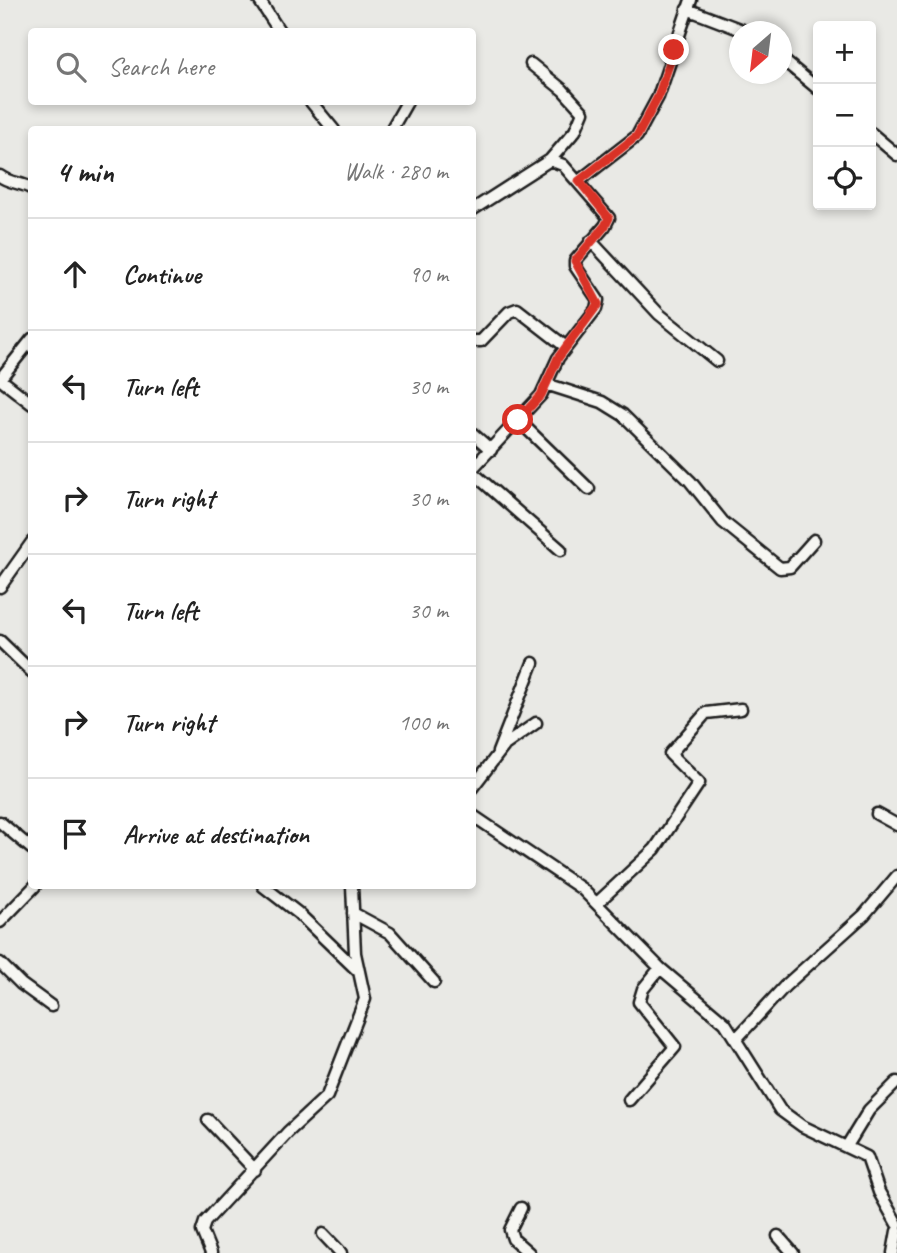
<!DOCTYPE html>
<html lang="en">
<head>
<meta charset="utf-8">
<style>
	body { margin:0; font-family:Caveat,sans-serif; background:#f6f6f6; color:#222 }
	.controls { position:absolute; right:21px; top:21px; display:grid; overflow:hidden; border-radius:7px; box-shadow:0 4px 10px #0003 }
	.controls button { width:63px; height:63px; display:grid; place-items:center; padding:0; border:0; border-bottom:2px solid #e0e0e0; background:#fff; color:#222; font:35px sans-serif }
	.compass { position:absolute; left:729px; top:21px; width:63px; height:63px; border-radius:50%; background:#fff; box-shadow:0 4px 10px #0003; rotate:208deg }
	.stop { position:absolute; width:21px; height:21px; margin:-16px; border:5px solid #d93025; border-radius:50%; background:#fff }
	.stop.end { background:#d93025; border-color:#fff; box-shadow:0 2px 7px #0008 }
	.list { margin:0; padding:0; list-style:none }
	h2 { display:flex; justify-content:space-between; align-items:center; height:91px; margin:0; padding:0 28px; font-size:30px }
	h2 small { font-size:23px; font-weight:400; color:#767676 }
	.list li { display:grid; grid-template-columns:46px 1fr auto; gap:21px; align-items:center; box-sizing:border-box; height:112px; padding:0 28px; border-top:2px solid #e0e0e0 }
	.list b { display:block; font-size:26px; white-space:nowrap }
	.list em { font-size:23px; font-style:normal; color:#767676 }
	.icon { flex:none; width:38px; height:38px; fill:none; stroke:currentColor; stroke-width:2; stroke-linecap:round; stroke-linejoin:round }
	.map { position:relative; flex:none; width:897px; height:1253px; overflow:hidden }
	.search { position:absolute; background:#fff; box-shadow:0 4px 10px #0003; left:28px; top:28px; width:448px; height:77px; display:flex; align-items:center; gap:18px; box-sizing:border-box; padding:0 24px; border-radius:7px; color:#767676; font-size:26px }
	.panel { position:absolute; background:#fff; box-shadow:0 4px 10px #0003; left:28px; top:126px; width:448px; height:763px; border-radius:7px }
	.map>svg:first-child { display:block }
</style>
</head>
<body>
<div class="map">
<svg width="897" height="1253" viewBox="0 0 897 1253">
	<rect width="100%" height="100%" fill="#e9e9e5"/>
	<filter id="ink" filterUnits="userSpaceOnUse"><feTurbulence type="fractalNoise" baseFrequency=".0143" numOctaves="2"/><feDisplacementMap in="SourceGraphic" scale="14" xChannelSelector="R" yChannelSelector="G"/><feConvolveMatrix kernelMatrix="1 2 1 2 8 2 1 2 1" color-interpolation-filters="sRGB"/></filter>
	<g filter="url(#ink)">
		<g fill="none" stroke-linecap="round" stroke-linejoin="round">
			<defs>
				<path id="street" d="M259 0 280 32
					M687 9 747 32
					M782 59 818 89
					M531 64 563 90 583 112 575 131 550 160
					M311 102 334 130
					M391 130 407 102
					M871 133 897 155
					M0 176C10 184 22 182 32 189
					M579 181 637 136 658 97 691 0
					M472 210 550 160 563 165 609 218 605 226 575 261V266L598 300 596 309 558 358 541 395 472 469
					M591 241 659 314 717 361
					M472 341H481L509 312 517 309 566 347
					M0 379 32 339
					M0 379 32 404
					M546 384 602 402 623 415 690 481 723 522 780 568 790 567 814 540
					M518 420 589 489
					M472 433 491 450
					M472 472 561 550
					M0 587 32 542
					M0 641 32 672
					M498 752 533 663
					M472 788 505 745 536 723
					M877 814 897 825
					M472 815 582 889 660 968 725 1023 780 1110 802 1126 867 1157 879 1192 897 1224
					M0 822 32 849
					M263 886 298 913 358 971
					M597 903 655 849 699 783 670 754 706 713 741 709
					M353 913 390 933 434 982
					M0 922 35 886
					M0 963 21 984 51 1006
					M737 1038 785 986 864 915 897 876
					M629 1100 675 1047 639 1002 643 989 660 968
					M208 1120 255 1170
					M847 1146 869 1110 897 1082
					M521 1208 510 1230 513 1239 529 1253
					M323 1234 341 1253
					M778 1236 793 1253
					M211 1253 202 1231 205 1222 288 1132 327 1096 365 999 355 953 352 886
					M893 1253 897 1231"/>
			</defs>
			<use href="#street" stroke="#1c1c1c" stroke-width="15"/>
			<use href="#street" stroke="#f6f6f2" stroke-width="10"/>
		</g>
	</g>
	<g fill="none" stroke-linecap="round" stroke-linejoin="round" filter="url(#ink)">
		<path stroke="#d93025" stroke-width="9" d="M518 420 541 395 558 358 598 304 575 261 605 226 609 218 579 181 637 136 658 97 674 50"/>
	</g>
</svg>
<div class="controls">
<button>+</button>
<button>−</button>
<button><svg class="icon" aria-label="locate" viewBox="0 0 24 24"><circle cx="12" cy="12" r="6"/><path d="M12 2v4M12 18v4M2 12h4M18 12h4"/></svg></button>
</div>
<svg class="compass" viewBox="-18 -18 36 36"><path d="M0-13l5 13h-10z" fill="#e53935"/><path d="M0 13l5-13h-10z" fill="#767676"/></svg>
<div class="stop" style="left:518px;top:420px"></div>
<div class="stop end" style="left:674px;top:50px"></div>
<div class="search"><svg class="icon" aria-label="search" viewBox="0 0 24 24"><circle cx="10" cy="10" r="6"/><path d="M15 15l6 6"/></svg>Search here</div>
<section class="panel">
<h2>4 min<small>Walk · 280 m</small></h2>
<ul class="list">
<li><svg class="icon" aria-label="ahead" viewBox="0 0 24 24"><path d="M12 20V5M6 11l6-6 6 6"/></svg><div><b>Continue</b></div><em>90 m</em></li>
<li><svg class="icon" aria-label="left" viewBox="0 0 24 24"><path d="M17 20v-9H6M10 6l-5 5 5 5"/></svg><div><b>Turn left</b></div><em>30 m</em></li>
<li><svg class="icon" aria-label="right" viewBox="0 0 24 24"><path d="M7 20v-9h11M14 6l5 5-5 5"/></svg><div><b>Turn right</b></div><em>30 m</em></li>
<li><svg class="icon" aria-label="left" viewBox="0 0 24 24"><path d="M17 20v-9H6M10 6l-5 5 5 5"/></svg><div><b>Turn left</b></div><em>30 m</em></li>
<li><svg class="icon" aria-label="right" viewBox="0 0 24 24"><path d="M7 20v-9h11M14 6l5 5-5 5"/></svg><div><b>Turn right</b></div><em>100 m</em></li>
<li><svg class="icon" aria-label="arrive" viewBox="0 0 24 24"><path d="M6 21V4h12l-3 4 3 4H6"/></svg><div><b>Arrive at destination</b></div></li>
</ul>
</section>
</div>
</body>
</html>
